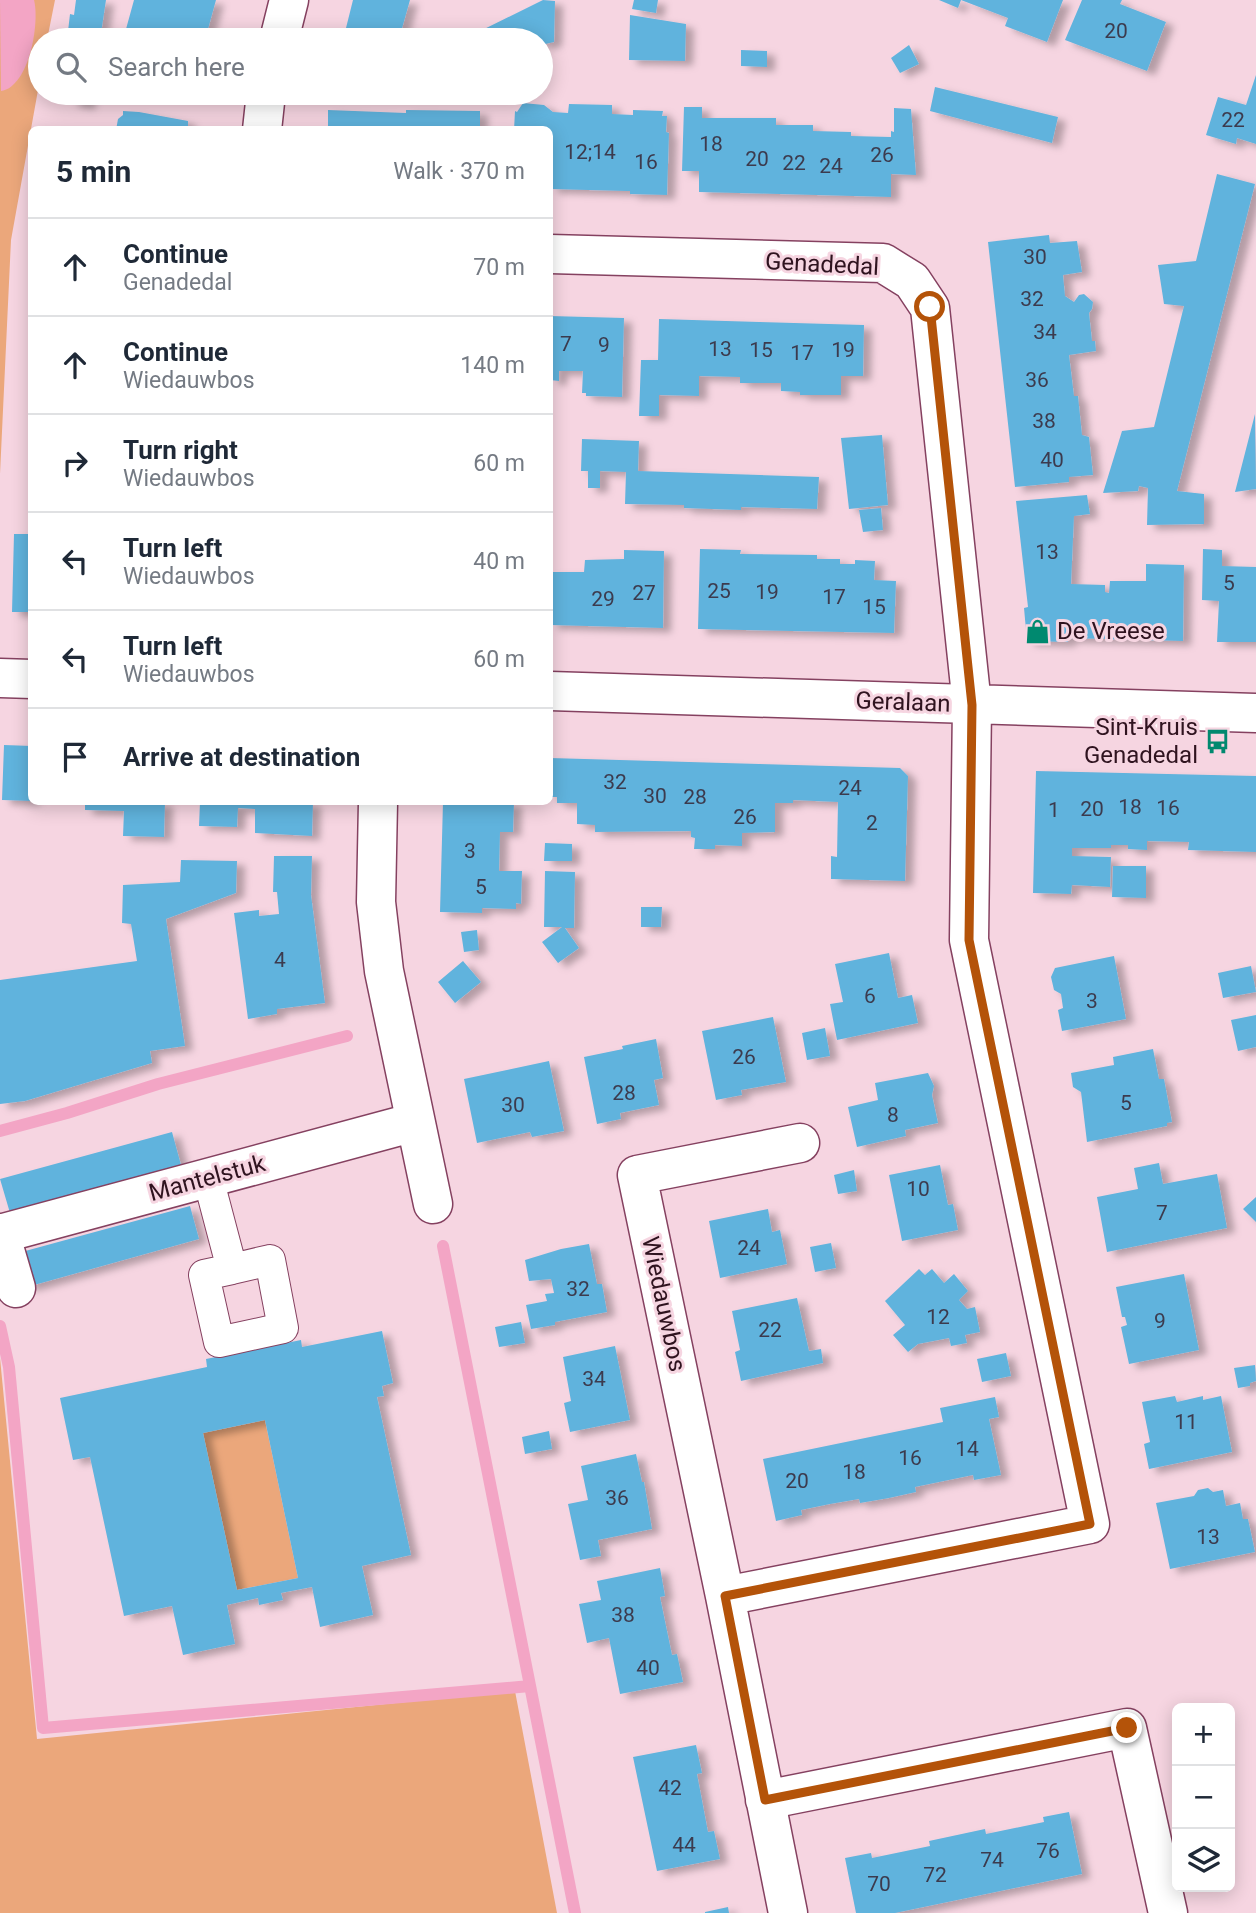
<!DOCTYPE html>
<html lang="en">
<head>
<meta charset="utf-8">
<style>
	body { margin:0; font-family:Roboto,sans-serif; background:#f2f2f3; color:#1f2937 }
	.controls { position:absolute; right:21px; bottom:21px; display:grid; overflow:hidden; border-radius:10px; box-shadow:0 4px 18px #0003 }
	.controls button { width:63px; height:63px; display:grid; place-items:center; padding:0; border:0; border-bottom:2px solid #e0e1e3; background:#fff; color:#1f2937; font:35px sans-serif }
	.stop { position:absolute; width:21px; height:21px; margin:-16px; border:5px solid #b45309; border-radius:50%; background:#fff }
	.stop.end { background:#b45309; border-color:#fff; box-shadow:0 2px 7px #0008 }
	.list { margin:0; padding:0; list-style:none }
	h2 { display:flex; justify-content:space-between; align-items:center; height:91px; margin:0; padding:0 28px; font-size:30px }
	h2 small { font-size:23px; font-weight:400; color:#747a83 }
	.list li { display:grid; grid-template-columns:46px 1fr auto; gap:21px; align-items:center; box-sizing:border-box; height:98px; padding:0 28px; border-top:2px solid #e0e1e3 }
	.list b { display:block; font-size:26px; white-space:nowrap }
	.list p { margin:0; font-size:23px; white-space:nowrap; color:#747a83 }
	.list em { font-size:23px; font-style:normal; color:#747a83 }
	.icon { flex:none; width:38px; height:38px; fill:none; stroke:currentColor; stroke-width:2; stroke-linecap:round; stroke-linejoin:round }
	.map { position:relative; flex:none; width:1256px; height:1913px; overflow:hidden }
	.search { position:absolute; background:#fff; box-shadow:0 4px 18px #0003; left:28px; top:28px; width:525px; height:77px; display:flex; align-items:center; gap:18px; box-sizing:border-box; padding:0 24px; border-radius:38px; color:#747a83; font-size:26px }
	.panel { position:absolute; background:#fff; box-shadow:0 4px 18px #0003; left:28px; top:126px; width:525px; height:679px; border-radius:10px }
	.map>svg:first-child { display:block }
</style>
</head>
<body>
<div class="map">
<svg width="1256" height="1913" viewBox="0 0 1256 1913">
	<defs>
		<filter id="shadow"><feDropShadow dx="8" dy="4.5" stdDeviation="3.5" flood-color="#0004"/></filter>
	</defs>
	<rect width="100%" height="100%" fill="#f6d5e1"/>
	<path fill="#eba77b" d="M0 0H55L47 40H40V79L11 240 0 474Z
		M0 1358 37 1739 515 1691 557 1913H0Z
		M265 1420 298 1578 237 1590 203 1433Z"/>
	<path fill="#f3a5c5" d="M0 0H34C40 23 29 87 1 91Z"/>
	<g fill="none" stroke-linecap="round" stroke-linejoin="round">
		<path stroke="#f3a5c5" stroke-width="12" d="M0 1131 67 1113 158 1084 347 1036
			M443 1246 575 1913
			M0 1326 9 1367 43 1728 530 1686"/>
	</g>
	<path fill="#61b3dd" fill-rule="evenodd" filter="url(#shadow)" d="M76 0H106L100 40H67L70 14 74 15Z
		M134 0H216L205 40H123Z
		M353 0H410L399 39 379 36 378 40H343Z
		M543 0 555 1 554 42 541 45V40H462Z
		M634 0H658L656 13 632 9Z
		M939 0H961L958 8Z
		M961 0H1063L1047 42 1005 26 1008 18Z
		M1082 0H1122L1120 4 1166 22 1147 71 1065 40Z
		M630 15 686 24 685 61 629 60Z
		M909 45 919 64 900 73 891 58Z
		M741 50 767 51V67L741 66Z
		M1256 75V144L1237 138 1236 144 1206 135 1218 97 1246 105Z
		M935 87 1058 117 1052 143 930 111Z
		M72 93H89L87 105 70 102Z
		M523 103 544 105 553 112 568 113 569 104 612 105V114L633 115V110L663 111 662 116H667L666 132 669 133 667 195 630 194V191H627L550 189V130H514L515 111 517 112Z
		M684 107H702V118H776V125H813V131L851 132V136L891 137V131L894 132V108L911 109 916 175 891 174V197L699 192V171H682Z
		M328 110 406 113V110L480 111V130H328Z
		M123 111 139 112 188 121V130H116L118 119 123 115Z
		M1217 174 1255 184 1177 491 1204 494V524L1147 525 1148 488 1139 486 1138 491 1103 493 1122 431 1154 427 1184 306 1164 304 1158 265 1196 261Z
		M1049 235 1050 243 1077 241 1082 272 1063 275 1065 296 1074 302 1079 295 1084 294 1093 302 1092 309 1089 313 1092 341H1095L1096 351 1069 355 1074 396H1078L1082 435 1089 437 1093 475 1069 477V482L1015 487 988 242Z
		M550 316 624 318 622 397 586 396V393H582L583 371H559V381L550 380Z
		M659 319 864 325 863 376H841V395H800V392L781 391V383H740V377L699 376V396L659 395V416H639L641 360H658Z
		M1255 414 1256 489 1235 492Z
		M882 435 888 505 849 509 841 438Z
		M582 439 639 441 638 471 819 477 817 509 741 507V510L684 508V505L625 504 626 472 600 471V488H588V471H581Z
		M1087 495 1090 514 1074 516 1071 584 1105 585V592L1109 593 1110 581H1146V564L1184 565 1183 641 1068 638V642L1027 641 1024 608 1028 607 1016 501Z
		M881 508 883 530 863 532 859 510Z
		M14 534H32V612H12Z
		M700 549 741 550 740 554 817 555V559H840V564H855V560L875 561 874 580 896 581 894 633 698 629Z
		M1203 549 1222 550V566L1256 567V642H1217L1219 601 1202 600Z
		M624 550 664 551 663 628 550 625V572H584L585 560 624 559Z
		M4 745 32 746V801L2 800Z
		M550 758 900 768 908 776 905 881 831 879V856L837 857 838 802 793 800V803H775V832L742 833V846L715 845V849H694L695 838 691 837V831L595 832V825L577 824V803H557V797H550Z
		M1036 771 1256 776V852L1188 850 1189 842 1147 841V850L1128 849V845H1111V848H1072V856L1111 857 1110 887 1072 885 1071 894 1033 893Z
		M85 802H165L164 837 123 836 124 811 85 810Z
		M200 802H313L312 836 255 833V809L238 808 237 827 199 826Z
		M443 802H514L513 832H500L499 871H522L521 904 516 903V909L482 908V913L440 912Z
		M545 843 572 844V861H544Z
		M274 856H312L311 895 325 1003 277 1009V1014L248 1019 234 913 259 910V916L279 914 277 892H273Z
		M181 860 237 861 236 893 166 919 185 1046 150 1051 152 1063 25 1101 0 1104V980L137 961 131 924 122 923 123 885 180 882Z
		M1113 866H1146V898L1112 897Z
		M545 871 575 872 574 928H565L579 948 558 963 542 942 562 927H544Z
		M641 907H662L661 927H641Z
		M477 930 479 950 464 952 461 932Z
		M889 953 898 998 912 995 918 1023 837 1040 830 1004 843 1002 835 964Z
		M1114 956 1126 1019 1062 1031 1058 1010 1063 1008 1061 994 1054 990 1051 977 1055 968Z
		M463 961 481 982 455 1003 438 982Z
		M1251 966 1256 992 1223 998 1218 973Z
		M1256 1015V1047L1238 1051 1231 1020Z
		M773 1017 786 1082 741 1090 742 1095 716 1100 702 1031Z
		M825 1028 830 1056 807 1060 802 1033Z
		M656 1039 663 1078 654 1080 659 1105 620 1113 621 1119 597 1124 584 1057 623 1049 622 1046Z
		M1153 1049 1159 1079H1164L1172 1122 1167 1123V1126L1087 1142 1081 1092 1073 1087 1071 1073 1114 1065 1113 1057Z
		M549 1061 564 1131 532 1137 530 1132 477 1143 464 1079Z
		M928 1073 934 1086 932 1095 938 1123 905 1130 906 1136 857 1147 848 1107 878 1100 875 1083Z
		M172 1132 181 1165 10 1213 0 1179Z
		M1159 1163 1163 1184 1217 1174 1227 1228 1107 1252 1097 1197 1138 1189 1134 1168Z
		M940 1165 948 1205 953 1204 958 1230 902 1241 889 1175Z
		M854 1170 857 1191 838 1194 834 1175Z
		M1256 1197V1222L1243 1209Z
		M190 1206 199 1239 27 1287 18 1253Z
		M768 1209 772 1232 780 1230 787 1264 720 1278 709 1221Z
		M831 1243 836 1268 815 1272 810 1247Z
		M589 1244 597 1284H602L607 1312 555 1322V1325L531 1329 526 1305 547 1301 545 1294 554 1293 551 1279 529 1281 525 1260 561 1249Z
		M919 1269 925 1275 932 1269 944 1283 954 1274 968 1291 959 1300 967 1309 975 1307 980 1332 965 1335 967 1343 951 1346 949 1338 918 1344 908 1352 893 1335 905 1325 885 1301Z
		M1184 1274 1199 1350 1129 1364 1121 1327 1127 1325 1125 1317H1122L1116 1287Z
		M797 1298 809 1351 821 1349 823 1363 741 1381 735 1352 740 1350 732 1311Z
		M521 1322 525 1343 499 1347 495 1327Z
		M382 1331 393 1383 382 1386 384 1396 377 1397 411 1555 362 1566 373 1615 320 1627 312 1587 281 1593 283 1600 259 1605 258 1598 227 1605 235 1644 183 1655 172 1606 124 1616 90 1457 73 1460 60 1398 207 1367 206 1359 301 1340 302 1347ZM265 1420 298 1578 237 1590 203 1433Z
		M615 1346 630 1420 570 1432 564 1403 571 1401 563 1357Z
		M1006 1353 1011 1376 982 1382 977 1359Z
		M1255 1365 1256 1381 1250 1383V1386L1238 1388 1234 1368Z
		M1175 1396 1177 1402 1203 1396V1400L1221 1396 1232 1452 1149 1469 1144 1444 1150 1442 1142 1402Z
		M995 1397 999 1417 989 1419 1001 1475 974 1480 973 1475 915 1487 916 1492 889 1498 860 1503 859 1499 830 1504 801 1510 802 1515 776 1521 763 1459 943 1422 940 1408Z
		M549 1431 552 1449 525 1454 522 1437Z
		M636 1454 642 1482H644L652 1529 598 1540 601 1556 580 1560 568 1504 588 1500 581 1466Z
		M1208 1488 1213 1492 1223 1490 1226 1506 1240 1503 1243 1519H1248L1255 1552 1170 1569 1156 1503 1194 1496 1198 1490Z
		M660 1568 665 1596 660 1597 672 1655 677 1654 683 1682 620 1694 609 1638 587 1643 579 1604 601 1600 597 1581Z
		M696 1745 702 1773 697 1774 708 1832 714 1831 720 1859 657 1871 633 1757Z
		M1069 1812 1082 1874 895 1913H856L845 1858 871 1853 872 1858 930 1846 929 1841 985 1829 986 1834 1044 1822 1043 1817Z
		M728 1907 729 1913H705V1912Z"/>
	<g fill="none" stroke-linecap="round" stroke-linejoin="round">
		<defs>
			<path id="pedestrian" d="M208 1178 232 1269 204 1275 219 1342 283 1328 270 1260 232 1269"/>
			<path id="minor" d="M279 40 289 0
				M262 130 266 93
				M550 254 883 263 912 281 930 308 972 705 969 940 1090 1524 725 1596
				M0 678 32 679
				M550 691 1256 713
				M378 802 376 902 384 971 433 1204
				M0 1233 16 1288
				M0 1234 415 1122
				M765 1800 1127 1728 1168 1913
				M788 1913 725 1596 637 1175 800 1143"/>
		</defs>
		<use href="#pedestrian" stroke="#854160" stroke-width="32"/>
		<use href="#minor" stroke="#854160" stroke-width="41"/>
		<use href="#pedestrian" stroke="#fff" stroke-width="30"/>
		<use href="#minor" stroke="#fff" stroke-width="38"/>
	</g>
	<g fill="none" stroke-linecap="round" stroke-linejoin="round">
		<path stroke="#b45309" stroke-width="9" d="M930 307 972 705 969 940 1090 1524 725 1596 765 1800 1127 1728"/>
	</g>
	<defs>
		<symbol id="shop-bare" viewBox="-9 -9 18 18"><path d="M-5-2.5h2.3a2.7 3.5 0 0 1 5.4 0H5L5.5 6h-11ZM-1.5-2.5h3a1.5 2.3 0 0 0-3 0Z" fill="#00896f" stroke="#f6d5e1" stroke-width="2.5" paint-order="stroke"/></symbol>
		<symbol id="bus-bare" viewBox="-9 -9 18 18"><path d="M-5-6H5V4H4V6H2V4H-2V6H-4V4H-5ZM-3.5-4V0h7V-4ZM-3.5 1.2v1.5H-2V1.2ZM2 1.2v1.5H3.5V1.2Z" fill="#00896f" stroke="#f6d5e1" stroke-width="2.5" paint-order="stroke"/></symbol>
	</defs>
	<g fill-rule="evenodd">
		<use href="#shop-bare" x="1020" y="614" width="35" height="35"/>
		<use href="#bus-bare" x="1200" y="724" width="35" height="35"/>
	</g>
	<g text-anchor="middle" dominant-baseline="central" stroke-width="6" stroke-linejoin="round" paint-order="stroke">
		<g font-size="21" fill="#3c3b4e">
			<text x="1116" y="31">20</text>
			<text x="1233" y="120">22</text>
			<text x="711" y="144">18</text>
			<text x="590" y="152">12;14</text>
			<text x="882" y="155">26</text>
			<text x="757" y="159">20</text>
			<text x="646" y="162">16</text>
			<text x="794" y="163">22</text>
			<text x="831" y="166">24</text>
			<text x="1035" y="257">30</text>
			<text x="1032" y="299">32</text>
			<text x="1045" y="332">34</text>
			<text x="566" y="344">7</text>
			<text x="604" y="345">9</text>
			<text x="720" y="349">13</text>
			<text x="761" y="350">15</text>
			<text x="843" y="350">19</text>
			<text x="802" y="353">17</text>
			<text x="1037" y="380">36</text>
			<text x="1044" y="421">38</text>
			<text x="1052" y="460">40</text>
			<text x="1047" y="552">13</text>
			<text x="1229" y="583">5</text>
			<text x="719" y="591">25</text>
			<text x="767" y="592">19</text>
			<text x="644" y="593">27</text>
			<text x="834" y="597">17</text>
			<text x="603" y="599">29</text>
			<text x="874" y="607">15</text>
			<text x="615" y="782">32</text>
			<text x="850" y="788">24</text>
			<text x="655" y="796">30</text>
			<text x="695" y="797">28</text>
			<text x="1130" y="807">18</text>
			<text x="1168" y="808">16</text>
			<text x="1092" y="809">20</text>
			<text x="1054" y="810">1</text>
			<text x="745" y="817">26</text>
			<text x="872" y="823">2</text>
			<text x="470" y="851">3</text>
			<text x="481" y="887">5</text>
			<text x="280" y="960">4</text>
			<text x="870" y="996">6</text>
			<text x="1092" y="1001">3</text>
			<text x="744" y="1057">26</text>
			<text x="624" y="1093">28</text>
			<text x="1126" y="1103">5</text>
			<text x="513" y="1105">30</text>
			<text x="893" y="1115">8</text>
			<text x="918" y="1189">10</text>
			<text x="1162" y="1213">7</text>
			<text x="749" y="1248">24</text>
			<text x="578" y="1289">32</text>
			<text x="938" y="1317">12</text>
			<text x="1160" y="1321">9</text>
			<text x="770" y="1330">22</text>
			<text x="594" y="1379">34</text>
			<text x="1186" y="1422">11</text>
			<text x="967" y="1449">14</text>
			<text x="910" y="1458">16</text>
			<text x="854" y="1472">18</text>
			<text x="797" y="1481">20</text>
			<text x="617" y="1498">36</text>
			<text x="1208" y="1537">13</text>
			<text x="623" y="1615">38</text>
			<text x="648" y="1668">40</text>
			<text x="670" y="1788">42</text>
			<text x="684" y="1845">44</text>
			<text x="1048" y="1851">76</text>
			<text x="992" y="1860">74</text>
			<text x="935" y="1875">72</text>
			<text x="879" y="1884">70</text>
		</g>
		<g font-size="24" fill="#2f131f" stroke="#f6d5e1">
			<text transform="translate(822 264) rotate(3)">Genadedal</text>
			<text transform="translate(903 702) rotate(2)">Geralaan</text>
			<text transform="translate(207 1178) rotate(-15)">Mantelstuk</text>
			<text transform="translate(664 1304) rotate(78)">Wiedauwbos</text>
		</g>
		<g font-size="24" fill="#2f131f" stroke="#f6d5e1" text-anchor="start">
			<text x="1057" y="631">De Vreese</text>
			<text x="1198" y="727" text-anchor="end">Sint-Kruis<tspan x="1198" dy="28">Genadedal</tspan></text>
		</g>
	</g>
</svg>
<div class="controls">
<button>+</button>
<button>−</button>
<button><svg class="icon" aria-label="layers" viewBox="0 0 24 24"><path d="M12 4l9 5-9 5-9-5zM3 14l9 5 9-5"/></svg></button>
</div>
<div class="stop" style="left:930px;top:307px"></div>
<div class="stop end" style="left:1127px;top:1728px"></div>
<div class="search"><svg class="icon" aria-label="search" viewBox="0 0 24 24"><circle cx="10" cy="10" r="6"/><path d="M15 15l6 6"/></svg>Search here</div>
<section class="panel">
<h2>5 min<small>Walk · 370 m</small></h2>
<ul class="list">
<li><svg class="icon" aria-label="ahead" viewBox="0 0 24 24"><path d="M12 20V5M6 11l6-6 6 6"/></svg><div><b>Continue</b><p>Genadedal</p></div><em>70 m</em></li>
<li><svg class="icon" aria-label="ahead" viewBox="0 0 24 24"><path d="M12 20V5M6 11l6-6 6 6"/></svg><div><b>Continue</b><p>Wiedauwbos</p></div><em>140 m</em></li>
<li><svg class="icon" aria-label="right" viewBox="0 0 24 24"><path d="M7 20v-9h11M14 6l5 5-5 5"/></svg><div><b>Turn right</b><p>Wiedauwbos</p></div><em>60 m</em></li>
<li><svg class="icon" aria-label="left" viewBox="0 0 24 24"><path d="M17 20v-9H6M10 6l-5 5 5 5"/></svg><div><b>Turn left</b><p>Wiedauwbos</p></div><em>40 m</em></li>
<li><svg class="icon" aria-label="left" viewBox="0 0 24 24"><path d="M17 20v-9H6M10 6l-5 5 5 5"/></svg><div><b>Turn left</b><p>Wiedauwbos</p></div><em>60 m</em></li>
<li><svg class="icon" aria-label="arrive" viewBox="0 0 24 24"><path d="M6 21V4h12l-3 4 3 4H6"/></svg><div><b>Arrive at destination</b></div></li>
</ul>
</section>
</div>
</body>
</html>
